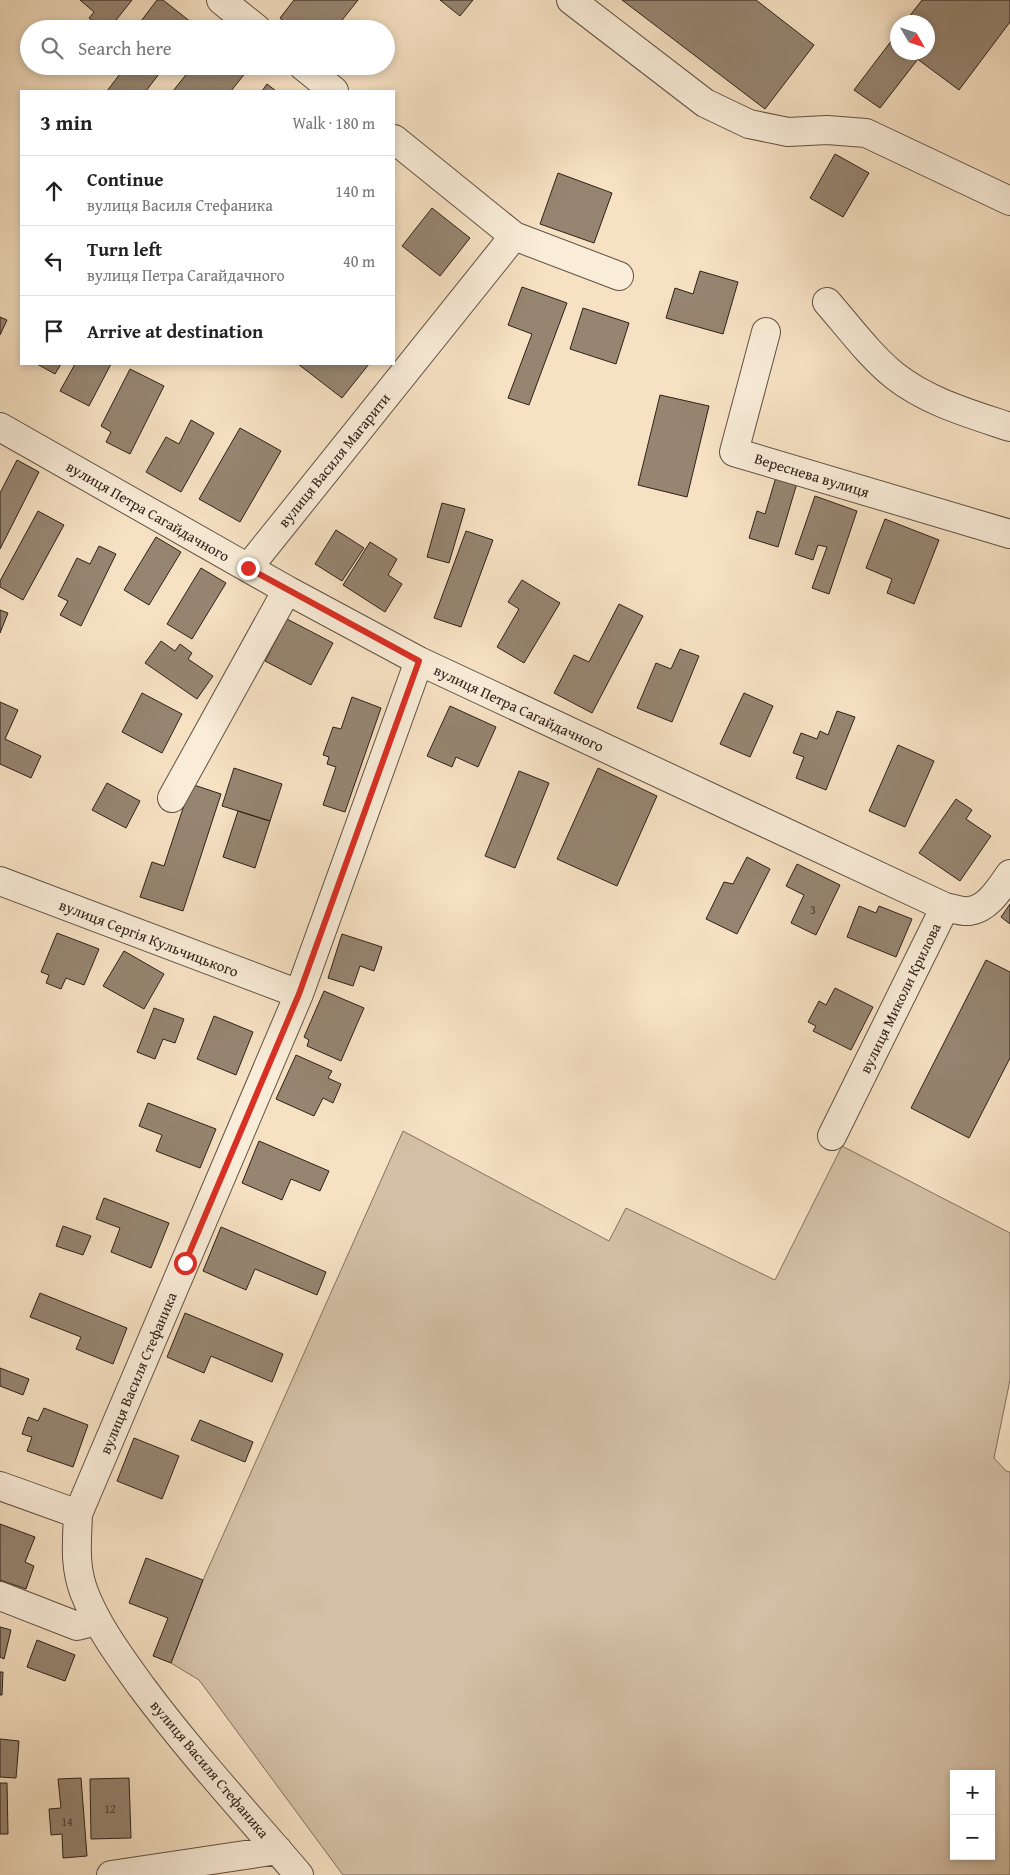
<!DOCTYPE html>
<html lang="en">
<head>
<meta charset="utf-8">
<style>
	body { margin:0; font-family:"Gentium Book Plus",serif; background:#f2f2f2; color:#222 }
	.controls { position:absolute; right:15px; bottom:15px; display:grid; overflow:hidden; border-radius:0px; box-shadow:0 2px 8px #0003 }
	.controls button { width:45px; height:45px; display:grid; place-items:center; padding:0; border:0; border-bottom:1px solid #e0e0e0; background:#fff; color:#222; font:25px sans-serif }
	.compass { position:absolute; left:890px; top:15px; width:45px; height:45px; border-radius:50%; background:#fff; box-shadow:0 2px 8px #0003; rotate:129deg }
	.stop { position:absolute; width:15px; height:15px; margin:-11px; border:4px solid #d93025; border-radius:50%; background:#fff }
	.stop.end { background:#d93025; border-color:#fff; box-shadow:0 1px 5px #0008 }
	.list { margin:0; padding:0; list-style:none }
	h2 { display:flex; justify-content:space-between; align-items:center; height:65px; margin:0; padding:0 20px; font-size:21px }
	h2 small { font-size:16px; font-weight:400; color:#767676 }
	.list li { display:grid; grid-template-columns:32px 1fr auto; gap:15px; align-items:center; box-sizing:border-box; height:70px; padding:0 20px; border-top:1px solid #e0e0e0 }
	.list b { display:block; font-size:19px; white-space:nowrap }
	.list p { margin:0; font-size:16px; white-space:nowrap; color:#767676 }
	.list em { font-size:16px; font-style:normal; color:#767676 }
	.icon { flex:none; width:28px; height:28px; fill:none; stroke:currentColor; stroke-width:2; stroke-linecap:round; stroke-linejoin:round }
	.map { position:relative; flex:none; width:1010px; height:1875px; overflow:hidden }
	.search { position:absolute; background:#fff; box-shadow:0 2px 8px #0003; left:20px; top:20px; width:375px; height:55px; display:flex; align-items:center; gap:12px; box-sizing:border-box; padding:0 18px; border-radius:28px; color:#767676; font-size:19px }
	.panel { position:absolute; background:#fff; box-shadow:0 2px 8px #0003; left:20px; top:90px; width:375px; height:275px; border-radius:0px }
	.map>svg:first-child { display:block }
</style>
</head>
<body>
<div class="map">
<svg width="1010" height="1875" viewBox="0 0 1010 1875">
	<rect width="100%" height="100%" fill="#f6e1c3"/>
	<filter id="stains"><feTurbulence type="fractalNoise" baseFrequency=".004" numOctaves="4"/><feColorMatrix values="0 0 0 0 .2 0 0 0 0 .09 0 0 0 0 .02 0 0 0 .5 -.17"/></filter>
	<radialGradient id="worn" r=".72"><stop offset=".6" stop-color="#630" stop-opacity="0"/><stop offset="1" stop-color="#630" stop-opacity=".3"/></radialGradient>
	<path fill="#d4c0a6" stroke="#81705f" fill-rule="evenodd" d="M403 1131 609 1241 626 1208 775 1280 842 1146 1010 1233V1380L994 1458 1006 1471 1010 1472V1875H343L199 1680 171 1663 203 1580ZM954 1774H991V1856H954Z"/>
	<path fill="#968571" stroke="#2e2118" d="M80 0H132L109 29H102L89 18 94 12Z
		M157 0H163L196 26 194 29H135Z
		M294 0H358L335 29H294L280 18Z
		M440 0H473L460 16Z
		M622 0H756L814 45 765 109Z
		M922 0H1010V22L959 90 908 52H928V22H905Z
		M892 40 898 44V52H908L918 59 880 108 854 90Z
		M126 66H165L146 91H107Z
		M193 66H249L250 67 231 91H173Z
		M267 84 276 91H262Z
		M835 154 869 173 843 217 810 198Z
		M558 173 612 193 594 243 540 224Z
		M432 208 470 238 440 276 402 246Z
		M700 271 738 282 723 334 666 318 675 288 693 294Z
		M522 287 567 303 529 405 508 398 532 334 508 325Z
		M583 308 629 323 616 364 570 349Z
		M0 317 7 320 0 335Z
		M37 364H61L55 374Z
		M75 364H111L89 406 60 391Z
		M298 364H369L342 398Z
		M130 369 164 386 130 454 106 442 111 432 101 426Z
		M660 395 709 406 687 497 638 485Z
		M191 420 214 433 181 492 146 472 166 437 179 444Z
		M240 428 281 451 240 522 199 499Z
		M17 460 39 472 0 549V493Z
		M776 477 797 483 778 547 749 538 757 511 765 514Z
		M815 496 857 511 829 594 812 588 827 547 818 545 813 560 795 554Z
		M442 503 465 509 449 563 427 557Z
		M38 511 64 525 23 600 0 587V581Z
		M885 519 939 540 914 604 887 593 892 579 866 568Z
		M336 530 364 548 342 581 315 564Z
		M466 531 493 540 461 627 434 618Z
		M156 537 181 552 149 605 124 590Z
		M370 542 397 559 388 575 402 584 385 612 343 585Z
		M99 546 116 554 81 626 60 615 68 601 58 596 77 558 90 564Z
		M201 568 226 583 192 639 167 624Z
		M522 580 560 603 524 663 497 647 519 609 508 602Z
		M619 604 643 616 592 713 554 693 574 655 589 662Z
		M0 610 8 613 0 633Z
		M287 619 333 643 311 685 265 661Z
		M161 641 175 651 180 644 192 653 188 659 213 676 197 699 145 663Z
		M680 649 699 656 672 722 637 708 656 663 671 669Z
		M142 693 182 714 162 753 122 732Z
		M744 693 773 706 750 757 720 744Z
		M352 697 381 708 345 812 323 805 336 767 327 764 329 757 323 755 333 727 341 729Z
		M0 702 18 710 5 739 41 756 31 778 0 764Z
		M450 706 496 727 478 767 456 757 452 767 427 756Z
		M837 711 855 717 826 790 796 778 804 757 793 753 801 733 817 739 820 731 828 735Z
		M898 745 934 761 905 827 869 811Z
		M234 768 282 784 270 821 222 806Z
		M598 768 657 796 617 886 557 859Z
		M519 771 549 783 515 868 485 856Z
		M107 783 140 801 126 828 92 810Z
		M191 784 221 794 183 911 140 897 152 862 164 866Z
		M956 799 972 810 966 819 991 836 960 881 919 853Z
		M238 811 270 821 255 868 223 857Z
		M747 857 770 869 737 934 706 919 724 882 733 884Z
		M797 864 840 885 816 935 791 923 804 895 786 886Z
		M1010 904V924L1001 917Z
		M859 906 876 913 879 906 912 919 896 957 847 937Z
		M57 933 99 949 84 985 66 978 61 989 46 983 49 975 41 972Z
		M342 934 382 947 374 971 360 966 353 986 328 978Z
		M124 951 164 974 144 1009 103 986Z
		M986 960 1010 972V1058L969 1138 911 1108Z
		M835 988 873 1007 851 1050 813 1031 816 1026 808 1022 819 1001 826 1005Z
		M324 991 364 1008 341 1061 307 1046 309 1040 304 1037Z
		M154 1008 184 1019 175 1043 163 1039 155 1059 137 1052Z
		M214 1016 253 1032 236 1075 197 1059Z
		M296 1055 332 1071 328 1078 341 1084 333 1103 323 1098 314 1116 276 1099Z
		M148 1103 216 1129 200 1168 156 1151 162 1135 139 1126Z
		M259 1141 329 1171 320 1191 291 1179 282 1200 242 1183Z
		M104 1198 169 1223 151 1268 111 1252 120 1228 96 1219Z
		M63 1226 91 1236 83 1255 56 1246Z
		M221 1227 326 1272 317 1295 255 1269 246 1290 203 1271Z
		M40 1293 127 1328 113 1364 76 1349 81 1337 30 1317Z
		M185 1313 283 1354 272 1382 211 1356 204 1373 167 1357Z
		M0 1368 29 1379 23 1395 0 1386Z
		M44 1408 88 1425 73 1467 27 1451 32 1437 22 1434 28 1417 38 1421Z
		M200 1420 253 1442 245 1462 191 1440Z
		M134 1438 179 1456 162 1499 117 1481Z
		M0 1524 35 1537 25 1562 34 1566 26 1589 0 1580Z
		M146 1558 203 1580 171 1663 153 1656 168 1618 129 1603Z
		M0 1627 11 1630 4 1659 0 1657Z
		M37 1640 75 1655 65 1681 27 1667Z
		M0 1672H3L2 1695H0Z
		M0 1739 19 1741 16 1778 0 1777Z
		M81 1778 87 1856 63 1858 62 1834 51 1835 49 1809 61 1808 58 1779Z
		M129 1778 131 1838 91 1839 90 1779Z
		M0 1783H7L8 1834H0Z"/>
	<g fill="none" stroke-linecap="round" stroke-linejoin="round">
		<defs>
			<path id="minor" d="M221 0 257 29
				M571 0 705 103 749 124 788 132 827 130 866 133 1010 201
				M303 66 334 91
				M394 139 514 236 619 276
				M827 302C848 326 870 356 895 376 928 402 971 414 1010 427
				M766 332 734 452 1010 534
				M0 427 287 590 419 661 945 907C952 908 961 912 969 911 988 909 1000 888 1010 874
				M248 568 514 236
				M172 798 287 590
				M0 881 299 994
				M832 1136 945 907
				M0 1486 78 1514
				M0 1596 77 1626 97 1621
				M111 1875 278 1850
				M299 1875C246 1813 190 1752 141 1686 120 1657 97 1626 84 1592 74 1565 77 1542 78 1514L299 994 419 661"/>
		</defs>
		<use href="#minor" stroke="#605143" stroke-width="30"/>
		<use href="#minor" stroke="#f9ecd8" stroke-width="28"/>
	</g>
	<g fill="none" stroke-linecap="round" stroke-linejoin="round">
		<path stroke="#d93025" stroke-width="6" d="M185 1263 299 994 419 661 248 568"/>
	</g>
	<g text-anchor="middle" dominant-baseline="central" stroke-width="4.5" stroke-linejoin="round" paint-order="stroke">
		<g font-size="12" fill="#483a2e">
			<text x="813" y="909">3</text>
			<text x="110" y="1808">12</text>
			<text x="67" y="1821">14</text>
		</g>
		<g font-size="15" fill="#2e2118" stroke="#f9ecd8">
			<text transform="translate(334 460) rotate(-51)">вулиця Василя Магарити</text>
			<text transform="translate(812 475) rotate(17)">Вереснева вулиця</text>
			<text transform="translate(148 511) rotate(30)">вулиця Петра Сагайдачного</text>
			<text transform="translate(519 708) rotate(25)">вулиця Петра Сагайдачного</text>
			<text transform="translate(149 938) rotate(21)">вулиця Сергія Кульчицького</text>
			<text transform="translate(900 998) rotate(-64)">вулиця Миколи Крилова</text>
			<text transform="translate(138 1373) rotate(-67)">вулиця Василя Стефаника</text>
			<text transform="translate(210 1769) rotate(50)">вулиця Василя Стефаника</text>
		</g>
	</g>
	<rect width="100%" height="100%" filter="url(#stains)"/>
	<rect width="100%" height="100%" fill="url(#worn)"/>
</svg>
<div class="controls">
<button>+</button>
<button>−</button>
</div>
<svg class="compass" viewBox="-18 -18 36 36"><path d="M0-13l5 13h-10z" fill="#e53935"/><path d="M0 13l5-13h-10z" fill="#767676"/></svg>
<div class="stop" style="left:185px;top:1263px"></div>
<div class="stop end" style="left:248px;top:568px"></div>
<div class="search"><svg class="icon" aria-label="search" viewBox="0 0 24 24"><circle cx="10" cy="10" r="6"/><path d="M15 15l6 6"/></svg>Search here</div>
<section class="panel">
<h2>3 min<small>Walk · 180 m</small></h2>
<ul class="list">
<li><svg class="icon" aria-label="ahead" viewBox="0 0 24 24"><path d="M12 20V5M6 11l6-6 6 6"/></svg><div><b>Continue</b><p>вулиця Василя Стефаника</p></div><em>140 m</em></li>
<li><svg class="icon" aria-label="left" viewBox="0 0 24 24"><path d="M17 20v-9H6M10 6l-5 5 5 5"/></svg><div><b>Turn left</b><p>вулиця Петра Сагайдачного</p></div><em>40 m</em></li>
<li><svg class="icon" aria-label="arrive" viewBox="0 0 24 24"><path d="M6 21V4h12l-3 4 3 4H6"/></svg><div><b>Arrive at destination</b></div></li>
</ul>
</section>
</div>
</body>
</html>
